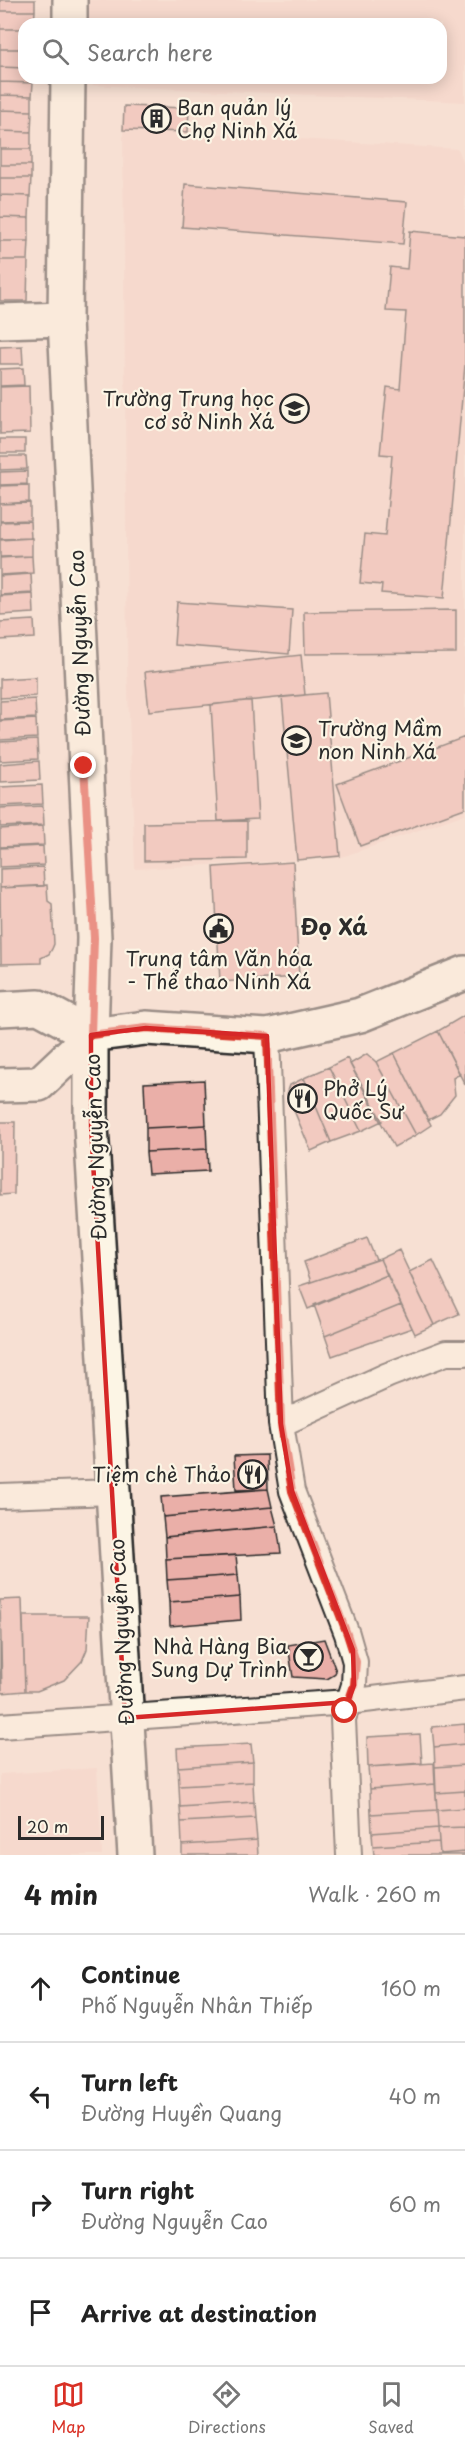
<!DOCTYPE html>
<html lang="en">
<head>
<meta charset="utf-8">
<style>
	body { margin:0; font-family:"Playpen Sans",sans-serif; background:#f6f6f6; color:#222 }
	.scale { position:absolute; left:18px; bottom:15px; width:86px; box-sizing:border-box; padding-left:6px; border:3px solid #2b2b2b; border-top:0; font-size:16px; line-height:21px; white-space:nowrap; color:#2b2b2b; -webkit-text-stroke:4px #fcf5e5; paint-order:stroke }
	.stop { position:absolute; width:18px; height:18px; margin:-14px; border:4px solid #d93025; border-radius:50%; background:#fff }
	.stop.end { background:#d93025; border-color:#fff; box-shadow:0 2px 6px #0008 }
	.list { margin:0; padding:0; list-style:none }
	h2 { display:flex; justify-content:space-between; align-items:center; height:78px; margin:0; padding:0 24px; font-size:26px }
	h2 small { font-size:20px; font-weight:400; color:#767676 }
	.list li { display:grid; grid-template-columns:39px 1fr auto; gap:18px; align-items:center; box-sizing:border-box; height:108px; padding:0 24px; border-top:2px solid #e0e0e0 }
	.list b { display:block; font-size:22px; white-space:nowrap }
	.list p { margin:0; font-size:20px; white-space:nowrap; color:#767676 }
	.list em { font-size:20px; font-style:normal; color:#767676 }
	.icon { flex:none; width:33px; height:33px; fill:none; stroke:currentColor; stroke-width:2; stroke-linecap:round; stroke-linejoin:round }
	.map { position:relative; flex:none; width:465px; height:1855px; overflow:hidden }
	.search { position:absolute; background:#fff; box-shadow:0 3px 15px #0003; left:18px; right:18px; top:18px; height:66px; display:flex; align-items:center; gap:15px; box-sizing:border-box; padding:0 21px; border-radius:18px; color:#767676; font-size:22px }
	.sheet { height:510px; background:#fff }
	nav { display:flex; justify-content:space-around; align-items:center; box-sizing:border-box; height:84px; border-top:2px solid #e0e0e0; background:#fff; font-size:16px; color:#767676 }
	nav a { display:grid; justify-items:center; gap:3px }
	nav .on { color:#d93025 }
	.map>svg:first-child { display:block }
</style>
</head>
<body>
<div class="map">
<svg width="465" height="1855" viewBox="0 0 465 1855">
	<rect width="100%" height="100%" fill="#f7e0d3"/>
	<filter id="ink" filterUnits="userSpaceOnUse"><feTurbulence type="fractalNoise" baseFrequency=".0167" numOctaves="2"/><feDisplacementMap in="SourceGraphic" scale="12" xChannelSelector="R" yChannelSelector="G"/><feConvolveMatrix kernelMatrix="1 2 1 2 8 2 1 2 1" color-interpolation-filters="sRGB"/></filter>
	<g filter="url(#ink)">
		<path fill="#f3d1c6" d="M70 0H465V102L68 84V78H441V24H70Z
			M123 130 188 132 458 149 465 166V814L339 858 135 869 127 666Z
			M97 1768 102 1855H0V1774Z"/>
		<path fill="#eaafa8" stroke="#2b2b2b" stroke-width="1.5" d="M0 0H35V11H0Z
			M0 11H35L34 24H24V29H0Z
			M0 29H24V49H0Z
			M0 49H24V68L0 67Z
			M0 67 24 68V78H33V83L0 82Z
			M0 82 33 83 32 96 0 95Z
			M0 95 32 96V111L0 110Z
			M124 106 189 108 188 132 123 130Z
			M0 110 32 111 31 132 0 131Z
			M0 131 31 132V149H0Z
			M0 149H31V165H0Z
			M0 165H31V178H0Z
			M0 178H31L30 196 0 195Z
			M185 184 407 202 403 244 182 227Z
			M0 195 30 196 29 218 0 217Z
			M0 217 29 218V241H0Z
			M410 231 465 236V365L444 598 381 593 382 585 360 583 365 534 385 536 392 455 380 454 387 387 400 389 406 312 386 311 390 267 407 269Z
			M0 241H29L28 260H0Z
			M0 260H28L27 301H0Z
			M22 346 23 364H0V347Z
			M23 368 24 385 0 386V369Z
			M29 386 30 433 0 434V387Z
			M0 439H25V453H0Z
			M0 456H26L27 469 0 470Z
			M27 471V484L0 485V472Z
			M29 485V502L0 504V486Z
			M30 503V520L0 521V504Z
			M30 521 31 538 0 539V522Z
			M32 538V556L0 557V540Z
			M32 556 33 573 0 575V558Z
			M31 574 32 593 0 595V576Z
			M33 594 34 613 0 615V596Z
			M177 602 292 610 289 654 174 645Z
			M456 610V653L305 654 304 612Z
			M34 620 35 638 0 640V622Z
			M301 655 305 695 149 711 145 672Z
			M36 677V696L0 698V679Z
			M326 693 340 856 297 860 282 697Z
			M35 699 36 718 0 720V701Z
			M251 700 258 819 218 821 211 705Z
			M36 719 37 738 0 740V721Z
			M465 737V808L360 846 337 784Z
			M37 740 38 759 0 761V742Z
			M39 761 40 780 0 782V764Z
			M42 785 43 804 0 806V787Z
			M43 806 44 825 0 827V808Z
			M247 821V859L144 861V823Z
			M43 826 44 845 0 847V829Z
			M43 846 44 865 0 867V848Z
			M293 862 299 977 220 982 214 867Z
			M43 867 44 886 0 888V869Z
			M47 885 48 901 52 904 54 944 52 949 49 954 41 958V963L1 964 0 888Z
			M465 1015V1085L438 1031Z
			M438 1031 460 1074 453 1078 455 1095 440 1114 428 1120 394 1053Z
			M394 1053 431 1125 416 1135 376 1062Z
			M367 1054 376 1062 416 1135 394 1147 350 1064Z
			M347 1058 382 1121 361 1131 329 1067Z
			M329 1067 361 1131 331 1142 304 1078Z
			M304 1078 331 1142 311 1151 287 1094 290 1085Z
			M204 1080 206 1125 146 1128 144 1083Z
			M0 1122H15L14 1194 0 1195Z
			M206 1125 207 1149 146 1152V1128Z
			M207 1149 208 1171 148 1174 146 1152Z
			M367 1238 376 1260 311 1282 304 1262Z
			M399 1250 434 1325 415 1334 380 1259Z
			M380 1259 387 1275 308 1309 299 1286Z
			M433 1260 459 1314 434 1325 409 1272Z
			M387 1275 401 1305 325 1336 314 1305Z
			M401 1305 412 1328 332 1356 325 1336Z
			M267 1455 268 1489 236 1490 234 1456Z
			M268 1489 272 1507 163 1517 161 1497Z
			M272 1507 277 1526 165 1537 163 1517Z
			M277 1526 281 1553 166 1559 165 1537Z
			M236 1555 238 1575 167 1580 166 1559Z
			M238 1575 240 1597 169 1602 167 1580Z
			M240 1597 241 1620 170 1626 169 1602Z
			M22 1599 25 1691 2 1693 0 1600Z
			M23 1616H89L87 1649 82 1661 64 1680 37 1691H25Z
			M324 1639 336 1671 334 1675 327 1679 293 1677 288 1645Z
			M0 1641 2 1693H0Z
			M465 1724V1744L434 1747 432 1727Z
			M420 1734 422 1763 368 1767 367 1737Z
			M251 1744 253 1762 178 1767 177 1748Z
			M465 1744V1765L435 1767 434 1747Z
			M253 1762V1782L179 1786 178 1767Z
			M434 1763 435 1784 370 1789 368 1767Z
			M465 1765V1791L436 1793 435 1767Z
			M253 1782 254 1802 180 1807 179 1786Z
			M435 1784 437 1810 371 1814 370 1789Z
			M465 1791V1808L437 1810 436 1793Z
			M254 1802 255 1818 181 1822 180 1807Z
			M465 1808V1827L438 1828 437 1810Z
			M437 1810 438 1828 372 1833 371 1814Z
			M255 1818 257 1840 182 1845 181 1822Z
			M465 1827V1852L440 1854 438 1828Z
			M438 1828 439 1842 373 1846 372 1833Z
			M257 1840 258 1855H182V1845Z
			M439 1842 440 1855H374L373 1846Z
			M465 1852V1855H440V1854Z"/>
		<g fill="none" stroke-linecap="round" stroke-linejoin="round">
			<defs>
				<path id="street" d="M267 1036 281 1424 292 1491 347 1634 355 1662 354 1685 343 1719 349 1855
					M281 1424 388 1375 446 1353H465
					M0 1496 113 1492
					M0 1726 348 1702 465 1688"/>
				<path id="secondary" d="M70 24V0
					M68 78 65 319 94 938 91 1035V1126L135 1855
					M0 321 65 319
					M0 1009 39 1007 91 1035 146 1028 267 1036 360 1015 465 973
					M0 1085 39 1084 91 1035"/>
			</defs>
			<use href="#street" stroke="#2b2b2b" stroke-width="28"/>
			<use href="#secondary" stroke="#2b2b2b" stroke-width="38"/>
			<use href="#street" stroke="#fcf5e5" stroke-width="24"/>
			<use href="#secondary" stroke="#fcf5e5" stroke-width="33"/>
		</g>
	</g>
	<g fill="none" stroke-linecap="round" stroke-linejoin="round" filter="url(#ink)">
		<path stroke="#d93025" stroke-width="8" d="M84 766 94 938 91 1035 146 1028 267 1036 281 1424 292 1491 347 1634 356 1662 354 1685 345 1711"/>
	</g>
	<path d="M0 0H465V1855H0ZM146 1028 267 1036 281 1424 292 1491 353 1650 354 1685 348 1702 125 1718 91 1126V1035Z" fill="#f7e0d3" fill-opacity=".55" fill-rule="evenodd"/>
	<path fill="none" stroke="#d62828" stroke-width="4.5" stroke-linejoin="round" d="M146 1028 267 1036 281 1424 292 1491 353 1650 354 1685 348 1702 125 1718 91 1126V1035Z"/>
	<defs>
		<symbol id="building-ring" viewBox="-11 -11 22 22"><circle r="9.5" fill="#fcf5e5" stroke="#2b2b2b" stroke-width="1.5"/><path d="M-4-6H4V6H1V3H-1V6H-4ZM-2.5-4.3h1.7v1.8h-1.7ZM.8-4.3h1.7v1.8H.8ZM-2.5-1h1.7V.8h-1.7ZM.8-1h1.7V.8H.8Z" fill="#2b2b2b"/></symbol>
		<symbol id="school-ring" viewBox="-11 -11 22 22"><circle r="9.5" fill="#fcf5e5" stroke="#2b2b2b" stroke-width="1.5"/><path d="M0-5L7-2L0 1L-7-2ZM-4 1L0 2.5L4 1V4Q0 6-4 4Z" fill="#2b2b2b"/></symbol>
		<symbol id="civic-ring" viewBox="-11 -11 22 22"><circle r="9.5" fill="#fcf5e5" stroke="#2b2b2b" stroke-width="1.5"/><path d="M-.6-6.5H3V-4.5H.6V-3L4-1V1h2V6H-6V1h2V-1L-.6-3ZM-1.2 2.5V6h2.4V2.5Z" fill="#2b2b2b"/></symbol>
		<symbol id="restaurant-ring" viewBox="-11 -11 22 22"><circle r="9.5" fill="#fcf5e5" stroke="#2b2b2b" stroke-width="1.5"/><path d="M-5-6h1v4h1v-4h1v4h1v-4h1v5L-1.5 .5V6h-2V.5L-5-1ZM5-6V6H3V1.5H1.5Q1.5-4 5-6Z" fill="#2b2b2b"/></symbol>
		<symbol id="bar-ring" viewBox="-11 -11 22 22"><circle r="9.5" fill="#fcf5e5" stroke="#2b2b2b" stroke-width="1.5"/><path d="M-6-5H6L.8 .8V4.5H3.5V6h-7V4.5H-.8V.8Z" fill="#2b2b2b"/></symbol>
	</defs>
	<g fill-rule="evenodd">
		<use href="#building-ring" x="140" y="102" width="33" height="33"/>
		<use href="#school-ring" x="278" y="392" width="33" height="33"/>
		<use href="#school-ring" x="280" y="724" width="33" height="33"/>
		<use href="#civic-ring" x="202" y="912" width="33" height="33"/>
		<use href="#restaurant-ring" x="286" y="1082" width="33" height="33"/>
		<use href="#restaurant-ring" x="236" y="1458" width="33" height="33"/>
		<use href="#bar-ring" x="292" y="1640" width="33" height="33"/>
	</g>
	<g text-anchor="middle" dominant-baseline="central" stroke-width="4.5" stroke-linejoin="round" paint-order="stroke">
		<g font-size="20" fill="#2b2b2b" stroke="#fcf5e5" text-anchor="start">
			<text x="177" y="107">Ban quản lý<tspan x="177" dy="23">Chợ Ninh Xá</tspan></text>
			<text x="274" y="398" text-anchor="end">Trường Trung học<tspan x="274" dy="23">cơ sở Ninh Xá</tspan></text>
			<text x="318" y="728">Trường Mầm<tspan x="318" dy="23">non Ninh Xá</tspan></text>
			<text x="219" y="958" text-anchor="middle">Trung tâm Văn hóa<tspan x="219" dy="23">- Thể thao Ninh Xá</tspan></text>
			<text x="323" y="1088">Phở Lý<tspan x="323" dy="23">Quốc Sư</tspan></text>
			<text x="231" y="1474" text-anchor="end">Tiệm chè Thảo</text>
			<text x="288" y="1646" text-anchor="end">Nhà Hàng Bia<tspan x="288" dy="23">Sung Dự Trình</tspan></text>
		</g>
		<g font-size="20" fill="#2b2b2b" stroke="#fcf5e5">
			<text transform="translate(79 643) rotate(-92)">Đường Nguyễn Cao</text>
			<text transform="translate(95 1147) rotate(-92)">Đường Nguyễn Cao</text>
			<text transform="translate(121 1632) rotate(-93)">Đường Nguyễn Cao</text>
		</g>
		<g font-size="22" font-weight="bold" fill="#2b2b2b" stroke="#fcf5e5">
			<text x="334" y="925">Đọ Xá</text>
		</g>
	</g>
</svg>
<div class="scale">20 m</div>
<div class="stop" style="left:345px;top:1711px"></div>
<div class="stop end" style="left:84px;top:766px"></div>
<div class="search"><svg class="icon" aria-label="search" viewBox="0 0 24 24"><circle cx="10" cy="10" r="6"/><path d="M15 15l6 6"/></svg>Search here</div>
</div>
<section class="sheet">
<h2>4 min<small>Walk · 260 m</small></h2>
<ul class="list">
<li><svg class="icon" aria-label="ahead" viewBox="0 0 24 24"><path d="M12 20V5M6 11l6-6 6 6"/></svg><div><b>Continue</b><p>Phố Nguyễn Nhân Thiếp</p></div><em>160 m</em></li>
<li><svg class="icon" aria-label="left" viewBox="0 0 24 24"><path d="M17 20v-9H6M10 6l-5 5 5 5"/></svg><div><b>Turn left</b><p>Đường Huyền Quang</p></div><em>40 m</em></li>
<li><svg class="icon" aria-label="right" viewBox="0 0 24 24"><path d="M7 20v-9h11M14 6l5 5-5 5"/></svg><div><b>Turn right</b><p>Đường Nguyễn Cao</p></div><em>60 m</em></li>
<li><svg class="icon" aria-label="arrive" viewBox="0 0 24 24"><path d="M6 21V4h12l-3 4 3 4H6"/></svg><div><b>Arrive at destination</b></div></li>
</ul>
</section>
<nav>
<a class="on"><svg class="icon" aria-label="map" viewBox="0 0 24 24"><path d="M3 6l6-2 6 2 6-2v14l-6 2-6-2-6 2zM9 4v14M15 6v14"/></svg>Map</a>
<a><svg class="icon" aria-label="directions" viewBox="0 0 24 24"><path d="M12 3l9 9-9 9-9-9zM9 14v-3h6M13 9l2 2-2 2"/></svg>Directions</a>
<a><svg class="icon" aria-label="saved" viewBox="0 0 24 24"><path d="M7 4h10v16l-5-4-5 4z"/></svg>Saved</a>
</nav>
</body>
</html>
